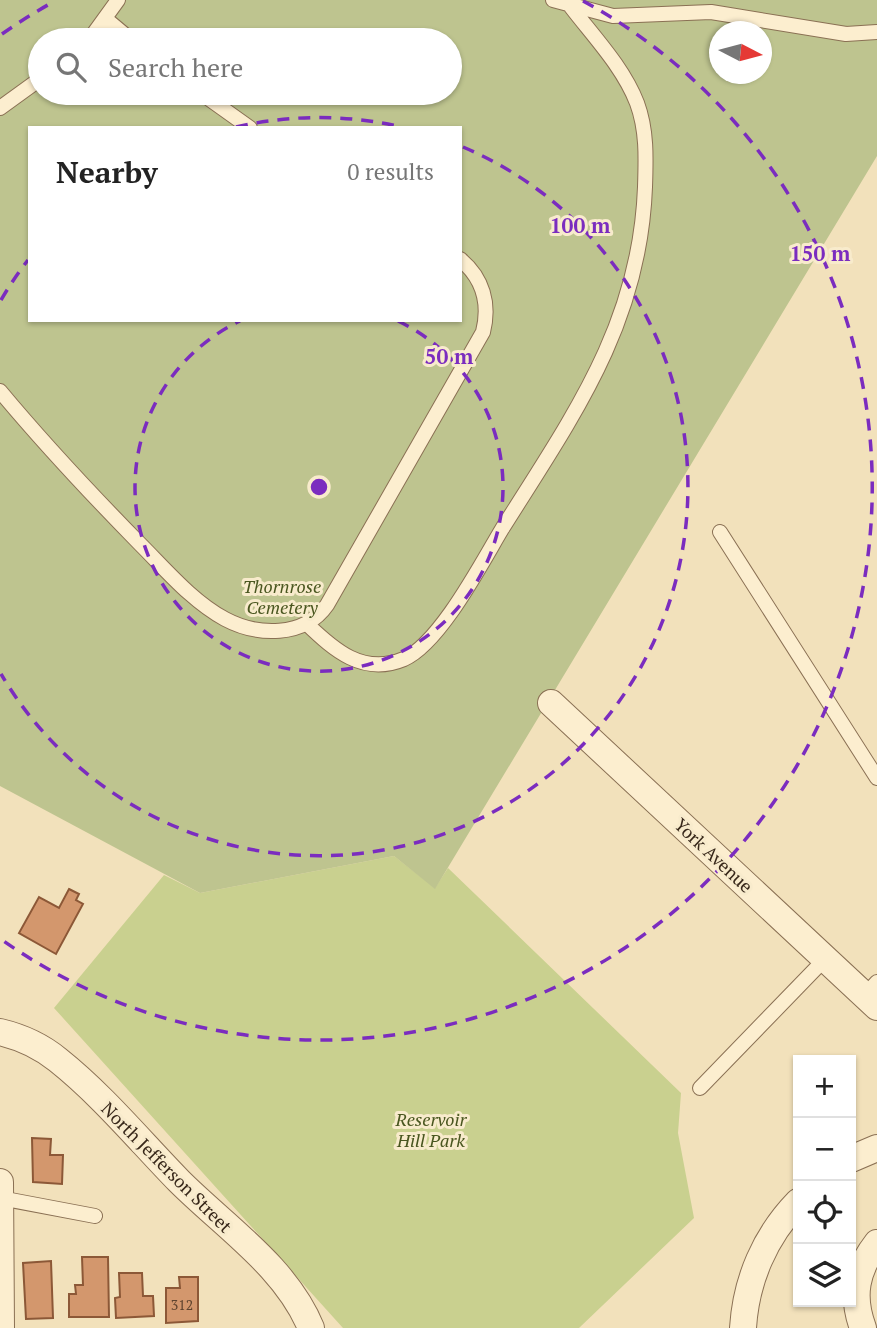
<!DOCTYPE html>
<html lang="en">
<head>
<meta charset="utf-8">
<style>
	body { margin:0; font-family:"PT Serif",serif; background:#f6f6f6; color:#222 }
	.controls { position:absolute; right:21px; bottom:21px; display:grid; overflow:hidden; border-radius:0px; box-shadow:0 2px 5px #0004 }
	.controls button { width:63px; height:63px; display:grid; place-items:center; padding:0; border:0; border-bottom:2px solid #e0e0e0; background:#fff; color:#222; font:35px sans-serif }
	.compass { position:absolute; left:709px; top:21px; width:63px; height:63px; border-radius:50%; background:#fff; box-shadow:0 2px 5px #0004; rotate:96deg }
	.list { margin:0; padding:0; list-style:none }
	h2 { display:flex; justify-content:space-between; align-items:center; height:91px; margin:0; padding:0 28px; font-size:30px }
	h2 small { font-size:23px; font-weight:400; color:#767676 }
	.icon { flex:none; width:38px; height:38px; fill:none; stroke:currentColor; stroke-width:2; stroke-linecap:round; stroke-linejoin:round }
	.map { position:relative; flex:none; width:877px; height:1328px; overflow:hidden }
	.search { position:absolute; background:#fff; box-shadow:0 2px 5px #0004; left:28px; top:28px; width:434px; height:77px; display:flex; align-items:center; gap:18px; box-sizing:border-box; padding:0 24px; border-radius:38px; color:#767676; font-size:26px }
	.panel { position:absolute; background:#fff; box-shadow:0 2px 5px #0004; left:28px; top:126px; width:434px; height:196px; border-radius:0px }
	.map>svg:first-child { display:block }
</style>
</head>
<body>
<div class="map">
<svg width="877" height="1328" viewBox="0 0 877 1328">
	<rect width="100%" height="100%" fill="#f2e1bb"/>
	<path fill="#c9d08f" d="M394 856 435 888 448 868 681 1093 678 1133 694 1218 579 1328H343L54 1008 164 875 200 893Z"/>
	<path fill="#bec48f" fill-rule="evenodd" d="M0 0H877V156L435 889 394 856 200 893 0 786ZM720 32H762V74H720ZM40 40H450V93H40ZM30 128H460V320H30Z"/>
	<path fill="#d3976d" stroke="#8c5837" stroke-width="2" d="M69 889 79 894 76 900 83 904 56 954 19 933 39 897 59 908Z
		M32 1138 51 1139 50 1155H63L62 1184 33 1182Z
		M82 1257H108L109 1317H69V1294H76L75 1285H83Z
		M51 1261 53 1318 26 1319 23 1263Z
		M119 1273H142L143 1296H153L154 1316 116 1318 115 1298 120 1297Z
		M179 1277H198V1321L166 1323V1288H180Z"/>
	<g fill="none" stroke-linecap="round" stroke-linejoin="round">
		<defs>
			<path id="lane" d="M553 0 613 16 711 12 846 34 877 32
				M106 19 131 40
				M89 40 118 0
				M201 93 250 128
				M0 108 40 79
				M0 391C45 445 92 495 141 545 166 570 193 602 225 619 257 636 304 638 327 605L483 332C490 304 483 278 460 259
				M720 532 877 778
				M307 624C334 650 363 676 404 659 440 643 481 564 502 529 573 416 640 324 645 187 646 158 647 130 637 103 623 67 594 37 571 7
				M865 995 877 982
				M700 1088 825 959
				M0 1198 95 1216"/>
			<path id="street" d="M551 703 877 1007
				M0 1032C21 1037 41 1046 58 1060 102 1095 140 1141 179 1181 225 1227 286 1267 311 1328
				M851 1159 877 1148
				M0 1182 1 1328
				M743 1328C746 1280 765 1236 798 1202
				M863 1328C851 1296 856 1270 877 1243"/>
		</defs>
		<use href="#lane" stroke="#8a7054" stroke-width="16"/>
		<use href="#street" stroke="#8a7054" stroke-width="28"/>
		<use href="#lane" stroke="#fceecf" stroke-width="14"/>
		<use href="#street" stroke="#fceecf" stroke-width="26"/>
	</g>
	<g fill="none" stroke="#7b2cbf" stroke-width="3.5" stroke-dasharray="12 9">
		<path d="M398 321A184 184 0 1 1 240 321"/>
		<path d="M1 300A369 369 0 0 1 28 260M236 127A369 369 0 0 1 402 127M463 147A369 369 0 1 1 1 674"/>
		<path d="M2 34A553 553 0 0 1 55 1M583 1A553 553 0 1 1 2 940"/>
	</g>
	<g text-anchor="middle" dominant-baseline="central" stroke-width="6" stroke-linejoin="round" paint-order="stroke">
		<g font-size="14" fill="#5f442f">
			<text x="182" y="1304">312</text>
		</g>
		<g font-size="18" font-style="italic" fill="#49561f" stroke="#f8ebcc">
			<text x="282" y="586">Thornrose<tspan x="282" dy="21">Cemetery</tspan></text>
			<text x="431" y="1119">Reservoir<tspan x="431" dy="21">Hill Park</tspan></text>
		</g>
		<g font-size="18" fill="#38281a" stroke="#f8ebcc">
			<text transform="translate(714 855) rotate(43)">York Avenue</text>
			<text transform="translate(167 1167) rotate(45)">North Jefferson Street</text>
		</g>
	</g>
	<circle cx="319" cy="487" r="10" fill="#7b2cbf" stroke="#f8ebcc" stroke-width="3.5"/>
	<g font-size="21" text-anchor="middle" font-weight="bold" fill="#7b2cbf" stroke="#f8ebcc" stroke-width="6" stroke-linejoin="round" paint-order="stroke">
		<text x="580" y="233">100 m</text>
		<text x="820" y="261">150 m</text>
		<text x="449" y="364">50 m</text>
	</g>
</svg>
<div class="controls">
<button>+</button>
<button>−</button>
<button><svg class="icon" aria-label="locate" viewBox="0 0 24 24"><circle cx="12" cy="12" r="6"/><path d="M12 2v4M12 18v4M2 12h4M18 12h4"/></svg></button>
<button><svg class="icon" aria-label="layers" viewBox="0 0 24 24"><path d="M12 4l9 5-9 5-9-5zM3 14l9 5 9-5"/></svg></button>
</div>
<svg class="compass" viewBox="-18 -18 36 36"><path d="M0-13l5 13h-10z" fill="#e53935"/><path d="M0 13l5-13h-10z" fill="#767676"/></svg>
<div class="search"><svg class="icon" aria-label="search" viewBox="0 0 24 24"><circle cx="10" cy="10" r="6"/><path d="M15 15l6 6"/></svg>Search here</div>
<section class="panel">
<h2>Nearby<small>0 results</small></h2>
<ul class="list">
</ul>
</section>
</div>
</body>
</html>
